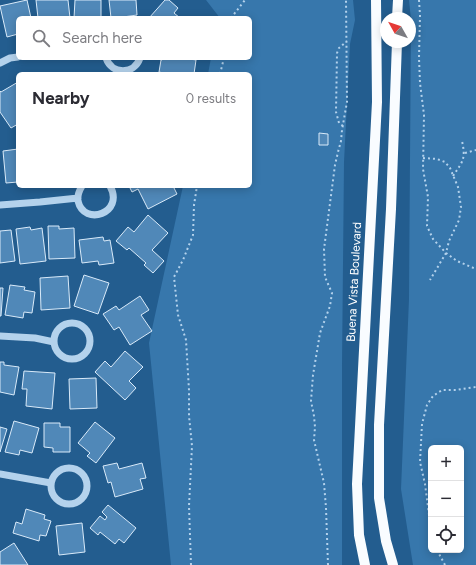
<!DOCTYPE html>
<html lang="en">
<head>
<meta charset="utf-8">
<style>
	body { margin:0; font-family:Figtree,sans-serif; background:#f2f2f3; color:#2b2b33 }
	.controls { position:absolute; right:12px; bottom:12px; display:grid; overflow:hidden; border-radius:6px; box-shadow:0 2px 10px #0003 }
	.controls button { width:36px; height:36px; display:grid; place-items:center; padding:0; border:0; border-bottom:1px solid #e1e1e2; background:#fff; color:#2b2b33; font:20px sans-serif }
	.compass { position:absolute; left:380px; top:12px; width:36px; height:36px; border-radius:50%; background:#fff; box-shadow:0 2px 10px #0003; rotate:310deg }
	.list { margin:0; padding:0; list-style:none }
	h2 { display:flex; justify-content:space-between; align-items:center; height:52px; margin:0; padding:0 16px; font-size:17px }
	h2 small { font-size:13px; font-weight:400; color:#7c7c81 }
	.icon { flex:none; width:22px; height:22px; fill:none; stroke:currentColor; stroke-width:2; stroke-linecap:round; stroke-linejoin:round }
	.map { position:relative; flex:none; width:476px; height:565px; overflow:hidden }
	.search { position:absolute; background:#fff; box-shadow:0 2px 10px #0003; left:16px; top:16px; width:236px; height:44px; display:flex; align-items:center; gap:10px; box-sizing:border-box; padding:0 14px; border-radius:6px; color:#7c7c81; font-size:15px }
	.panel { position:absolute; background:#fff; box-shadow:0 2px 10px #0003; left:16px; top:72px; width:236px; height:116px; border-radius:6px }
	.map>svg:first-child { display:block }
</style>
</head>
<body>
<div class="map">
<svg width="476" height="565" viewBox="0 0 476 565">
	<rect width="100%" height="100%" fill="#235d8f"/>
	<path fill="#3777ac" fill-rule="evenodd" d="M206 0H353L355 20 350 44 344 162 342 366V565H171L149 343 183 186H250V74H208L211 58H250V18H220Z
		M409 0H476V565H413L401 489 409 299 411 20ZM431 448H461V550H431Z"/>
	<path fill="#5088b8" stroke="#d9eaf9" d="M27 0 31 18H18V34L7 37 0 6Z
		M36 0H68L70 18H38Z
		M75 0H101V18H74Z
		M109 0H136L137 15 123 17V18H111Z
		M165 0H169L178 8 174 13 180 18H149Z
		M162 58H190V59L196 60 194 74H169L159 72 161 60H162Z
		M18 82V124L11 128 0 112V91L1 92Z
		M319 133 328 134V145H319Z
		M18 149V182L6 183 3 151Z
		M129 186H173L177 194 148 209 138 189 132 192Z
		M148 215 168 233 152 250 164 261 153 273 144 265 146 263 129 248 127 250 116 241 128 227 134 232Z
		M48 226H59V229L74 228 75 258 49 259Z
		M30 227 31 230 42 228 46 261 20 264 16 229Z
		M11 230 15 261 0 263V231Z
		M103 237 104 241 110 240 114 263 99 265 98 261 82 263 79 240Z
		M84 275 109 283 98 314 74 306Z
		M68 276 70 308 41 310 40 278Z
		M10 285 25 287 24 290 35 292 32 313 24 312 23 318 5 315Z
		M0 288H3L1 316H0Z
		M140 296 149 310 141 315 152 331 130 345 119 327 114 330 103 314 116 306 119 310Z
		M125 351 143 367 129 381 136 388 125 400 95 372 105 361 111 367Z
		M0 362H4V365L19 367 14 395 0 392Z
		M24 371 55 373 52 409 26 406 27 389H22Z
		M96 378 97 408 70 409 69 379Z
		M14 421 39 428 32 453 20 450 19 455 5 452Z
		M95 422 115 438 96 463 87 456 90 453 78 443Z
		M44 423H60V427H70V452H53V448L44 447Z
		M0 427 7 429 0 452Z
		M117 463 119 469 142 463 146 478 140 479 143 489 115 497 111 482 108 483 103 466Z
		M108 505 136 528 124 543 119 539 115 544 100 532 98 535 90 528 100 516 105 520 107 517 102 512Z
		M26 509 45 515 44 519 51 521 46 536 40 535 39 541 13 533 16 522 22 524Z
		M82 523 85 552 59 555 56 526Z
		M14 543 28 565H0V552Z"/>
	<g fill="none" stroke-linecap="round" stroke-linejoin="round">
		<path stroke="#b4d2ec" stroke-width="2" stroke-dasharray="2 3" stroke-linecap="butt" d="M419 0 420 15 419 58 420 83 424 115 423 169 428 197 427 226 433 239 446 253 457 261 476 269
			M231 18 245 0
			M220 74 224 58
			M343 126 339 123 336 112 337 53 339 48 347 41
			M465 153 476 150
			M423 158 437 159 445 162 450 168 458 187 461 207 459 220 449 241 446 253 430 280
			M453 176C463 161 466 159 462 141
			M431 530 425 484 420 462 422 424 427 405 433 396 442 390H456L476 387
			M437 550 445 565
			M191 565 189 506 192 446 189 416V390L186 340 178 315 174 277 183 260 193 235 194 205 197 186
			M328 565 326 508 324 483 314 440 315 427 314 416 311 401 313 375 320 333 330 306 332 293 325 277 324 249 335 165 338 152 341 141 342 130 347 102 346 0"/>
		<path stroke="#b4d2ec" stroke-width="7" d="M106 58C112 75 134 75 140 58
			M0 63 10 58 18 57
			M82 186C79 191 77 195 78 201 84 227 125 213 110 186
			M0 205 40 202 78 198
			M54 341a18 18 0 1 1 36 0a18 18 0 1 1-36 0Z
			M0 336 35 338 54 342
			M51 486a18 18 0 1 1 36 0a18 18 0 1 1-36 0Z
			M0 474 51 483"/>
		<path stroke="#f9fcff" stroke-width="10" d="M397 18 398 0
			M365 565 359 535 357 484 377 102 376 0
			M393 565 386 541 379 498V425L391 209 397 42"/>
	</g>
	<g text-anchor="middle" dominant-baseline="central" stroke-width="4" stroke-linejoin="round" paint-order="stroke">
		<g font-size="12" fill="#fff" stroke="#235d8f">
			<text transform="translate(354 282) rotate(-87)">Buena Vista Boulevard</text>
		</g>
	</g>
</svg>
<div class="controls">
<button>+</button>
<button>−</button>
<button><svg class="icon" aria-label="locate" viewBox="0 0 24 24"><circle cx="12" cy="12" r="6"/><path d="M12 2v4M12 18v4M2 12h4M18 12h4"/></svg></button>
</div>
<svg class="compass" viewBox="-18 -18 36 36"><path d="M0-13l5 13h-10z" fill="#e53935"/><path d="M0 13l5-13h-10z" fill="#7c7c81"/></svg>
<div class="search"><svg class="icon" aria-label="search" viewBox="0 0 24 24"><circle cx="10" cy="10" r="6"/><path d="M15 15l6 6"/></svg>Search here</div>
<section class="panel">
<h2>Nearby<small>0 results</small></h2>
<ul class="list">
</ul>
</section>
</div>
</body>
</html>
